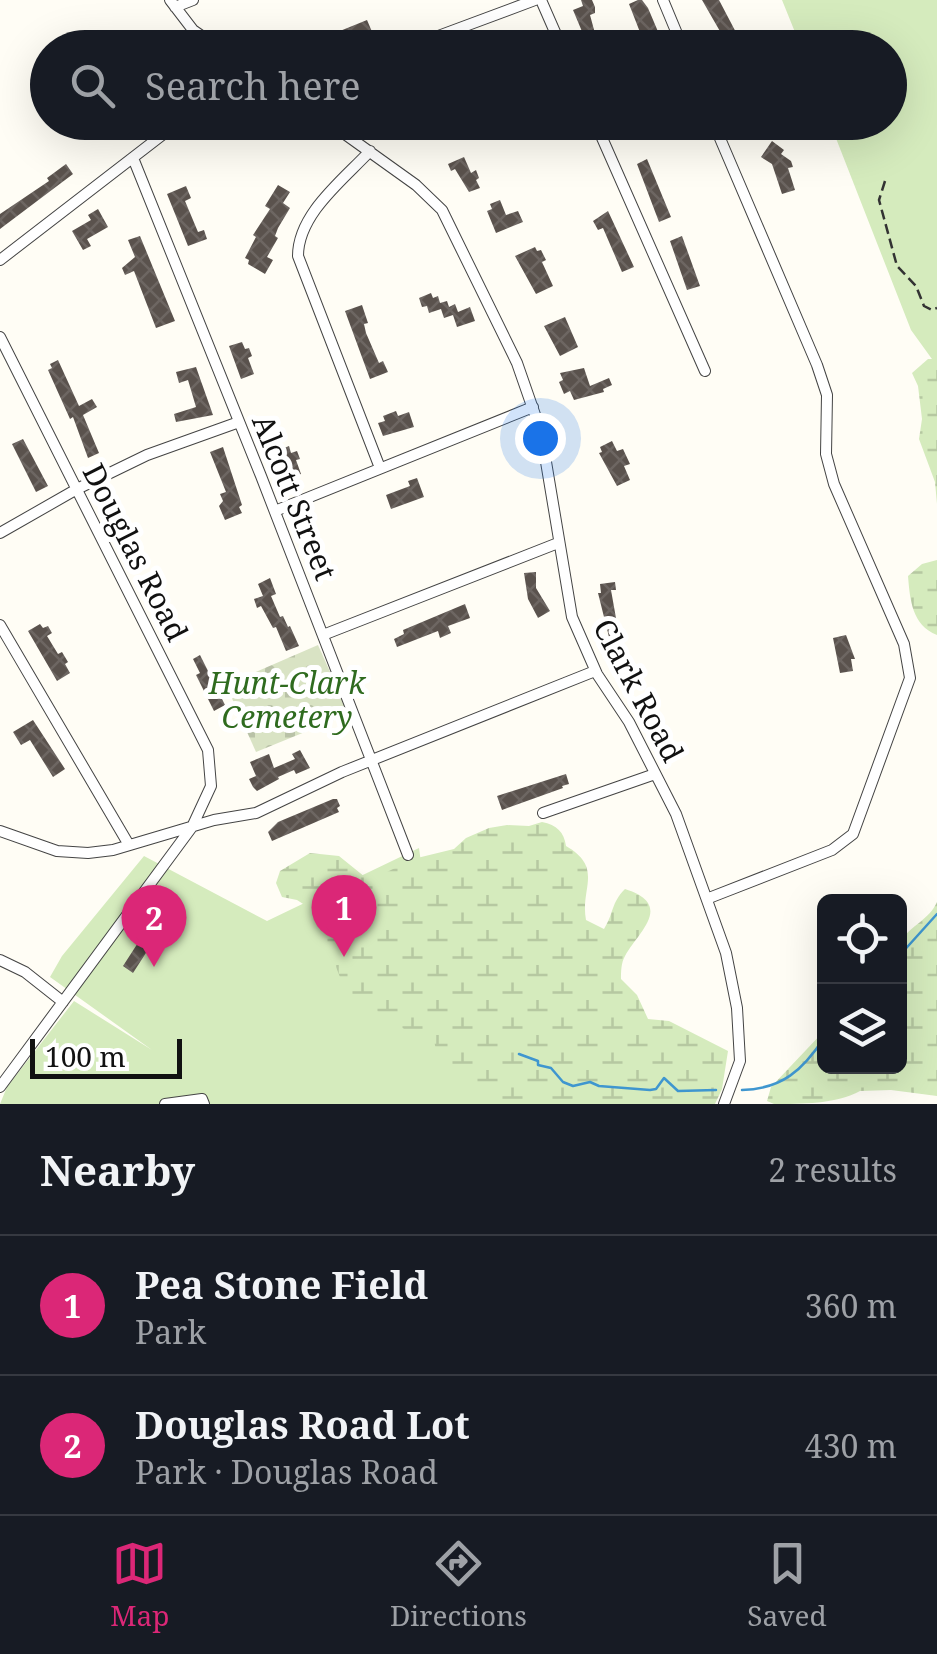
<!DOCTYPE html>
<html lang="en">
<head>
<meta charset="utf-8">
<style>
	body { margin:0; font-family:"Noto Serif",serif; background:#20242c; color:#f1f3f6 }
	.controls { position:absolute; right:30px; bottom:30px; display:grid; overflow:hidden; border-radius:15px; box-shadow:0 10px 40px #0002 }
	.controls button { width:90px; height:90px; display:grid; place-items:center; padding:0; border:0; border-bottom:2px solid #363941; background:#171b24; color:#f1f3f6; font:50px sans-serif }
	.scale { position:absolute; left:30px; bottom:25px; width:152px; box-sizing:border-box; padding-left:10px; border:5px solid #111; border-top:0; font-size:28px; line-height:35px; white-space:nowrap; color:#111; -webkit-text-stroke:8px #fff; paint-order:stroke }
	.you { position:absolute; left:540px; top:438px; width:35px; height:35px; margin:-25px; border:8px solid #fff; border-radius:50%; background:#1a73e8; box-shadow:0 0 0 15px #1a73e833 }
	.badge { display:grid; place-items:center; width:65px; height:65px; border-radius:50%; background:#db2777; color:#fff; font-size:32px; font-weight:700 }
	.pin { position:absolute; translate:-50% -82px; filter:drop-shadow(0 2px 5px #0008) }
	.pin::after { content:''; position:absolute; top:52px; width:35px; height:30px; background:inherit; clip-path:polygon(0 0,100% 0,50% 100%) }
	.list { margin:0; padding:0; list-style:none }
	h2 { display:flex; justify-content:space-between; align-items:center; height:130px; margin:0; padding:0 40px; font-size:42px }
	h2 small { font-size:32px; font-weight:400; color:#9ea1a6 }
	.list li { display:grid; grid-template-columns:65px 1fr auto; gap:30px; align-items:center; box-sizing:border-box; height:140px; padding:0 40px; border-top:2px solid #363941 }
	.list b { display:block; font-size:38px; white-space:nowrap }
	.list p { margin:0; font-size:32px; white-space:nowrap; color:#9ea1a6 }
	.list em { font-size:32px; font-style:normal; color:#9ea1a6 }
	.icon { flex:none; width:55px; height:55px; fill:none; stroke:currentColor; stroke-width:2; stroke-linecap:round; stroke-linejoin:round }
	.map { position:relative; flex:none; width:937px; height:1104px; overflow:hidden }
	.search { position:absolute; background:#171b24; box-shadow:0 10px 40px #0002; left:30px; right:30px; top:30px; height:110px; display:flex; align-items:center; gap:25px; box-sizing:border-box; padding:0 35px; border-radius:55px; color:#9ea1a6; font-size:38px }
	.sheet { height:410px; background:#171b24 }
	nav { display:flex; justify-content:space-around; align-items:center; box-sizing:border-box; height:140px; border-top:2px solid #363941; background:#171b24; font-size:28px; color:#9ea1a6 }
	nav a { display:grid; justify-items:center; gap:5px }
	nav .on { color:#db2777 }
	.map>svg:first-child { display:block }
</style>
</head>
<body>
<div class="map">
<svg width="937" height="1104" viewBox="0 0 937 1104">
	<defs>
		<pattern id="wetland-marsh" width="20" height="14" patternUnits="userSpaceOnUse" patternTransform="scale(2.5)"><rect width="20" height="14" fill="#d5ebbd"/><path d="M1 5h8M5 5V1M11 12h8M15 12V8" fill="none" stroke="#b6c8a1"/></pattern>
		<pattern id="cemetery-stones" width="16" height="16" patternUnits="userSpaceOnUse" patternTransform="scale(2.5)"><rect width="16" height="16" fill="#d9e3c4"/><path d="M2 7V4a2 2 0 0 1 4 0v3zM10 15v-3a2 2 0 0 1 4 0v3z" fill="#b9c2a7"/></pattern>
		<pattern id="building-cross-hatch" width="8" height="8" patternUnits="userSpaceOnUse" patternTransform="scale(2.5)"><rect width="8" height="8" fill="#5a524d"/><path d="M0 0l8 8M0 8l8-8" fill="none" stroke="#6d6662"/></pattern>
	</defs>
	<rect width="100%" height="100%" fill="#fffdf5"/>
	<path fill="#d5ebbd" d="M782 0H937V366L911 330 830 123 890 122V48L801 47Z
		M419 848 439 993 561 1104H0L7 1087 74 1001 152 1050 50 977 62 956 144 856 267 921Z"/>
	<path fill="url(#wetland-marsh)" d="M928 359H937V504L935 482 919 439 922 419 918 386 912 373Z
		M937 560V635C912 625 910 600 908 576L922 564Z
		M542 822C557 825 564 832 566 846 604 868 580 888 586 920L604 929C614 913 611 903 625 889 675 905 638 932 625 956 621 963 621 972 621 979L637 995 648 1019 669 1021 728 1051 722 1089 715 1104H507C477 1098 438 1072 434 1040L423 1034H412C391 1022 383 1008 357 1007L349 1000 314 911 297 900 282 897 276 883 280 871 310 853 339 856 365 877 373 879 413 859 454 849 466 838 489 828 507 825 529 826Z
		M937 902V1096L891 1090 860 1091C837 1104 801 1104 774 1104L767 1101 771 1087 824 1031V1066H900V942C911 925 929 920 937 902Z"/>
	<path fill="url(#cemetery-stones)" d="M318 645 349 714 256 752 226 685Z"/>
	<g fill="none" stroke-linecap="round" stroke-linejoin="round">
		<path stroke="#3f96cf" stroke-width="2.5" d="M900 955 937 914
			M519 1054 538 1061V1065L551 1068 563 1082 573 1086 590 1082 599 1086 650 1090 656 1089 664 1078 678 1091 716 1090
			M742 1090C782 1089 803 1070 824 1038"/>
	</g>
	<path fill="url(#building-cross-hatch)" d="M581 0H592L595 7V13L590 15 599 48H571L586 41 573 10 583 6Z
		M638 0H642L648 8 662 41 661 48 645 45 629 4Z
		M702 0H719L740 40 736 41 739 48H723L721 33Z
		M367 20 373 34 340 46 335 33Z
		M772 141 784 150 781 154 791 161 793 167 788 168 795 190 782 194 772 164 761 157Z
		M464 157 471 173 476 170 479 178 476 180 480 188 469 192 455 169 451 171 448 164Z
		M647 159 671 217 659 222 637 164Z
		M66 164 73 174 0 229V214L49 181 47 178Z
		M278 185 290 192 283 203 290 208 278 228 275 236 278 238 267 257 273 260 265 274 248 264 249 260 245 258 256 237 253 235 270 209 265 206Z
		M186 186 191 198 185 201 198 232 204 230 207 239 188 246 167 194Z
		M500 200 506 215 518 211 523 222 496 233 487 211 492 209 490 204Z
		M98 209 108 227 87 239 91 246 83 250 72 231 91 220 88 215Z
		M608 211 634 267 622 272 603 228 598 230 593 221Z
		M140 236 175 321 156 328 134 271 125 275 122 268 135 257 128 240Z
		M682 236 700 286 687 290 670 241Z
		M535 247 537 251 541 250 546 260 542 262 553 286 536 294 515 256Z
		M431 293 433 298 438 296 440 303 447 301 449 307 455 304 458 312 470 307 475 321 457 327 453 315 444 318 441 309 429 313 427 306 422 307 419 298Z
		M362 305 368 323 364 324 366 333 379 363 383 361 388 372 370 379 345 311Z
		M565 317 578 347 560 356 544 326Z
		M242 342 245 349 249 348 252 356 248 358 254 374 241 379 229 346Z
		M58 360 79 406 92 399 97 407 83 415 99 453 88 458 73 417 70 419 48 370 52 368 50 364Z
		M196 367 213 415 176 422 174 414 196 407 188 380 179 383 176 372Z
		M584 368 590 386 609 378 612 385 603 389 604 392 574 400 570 391 564 394 559 382 563 380 560 373Z
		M396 411 398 416 409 412 414 427 383 436 378 423 385 421 383 416Z
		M23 439 48 486 36 492 12 444Z
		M612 441 617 451 623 449 630 464 624 466 630 480 617 486 599 453 602 452 600 447Z
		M289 446 291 453 297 451 300 459 296 460 301 474 286 479 274 452Z
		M223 447 242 505 239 507 242 513 225 520 219 506 223 501 220 494 226 492 210 452Z
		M417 478 424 497 391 509 386 495 410 486 408 481Z
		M536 572V588L550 611 538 618 528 599 524 573Z
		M270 578 276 594 271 596 280 617 283 616 288 627 290 626 299 646 286 651 276 627 273 628 261 606 257 608 254 599 263 596 258 584Z
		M615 582 616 590H611L619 635 609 637 598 593H601L600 584Z
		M465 604 470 618 448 626 451 633 440 638 438 631 397 647 394 639 404 634 403 630Z
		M40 624 43 628 48 626 52 633 47 636 58 654 62 652 68 662 65 664 70 673 57 681 28 631Z
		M846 635 855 659H851L853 671 840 673 833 638Z
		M200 655 225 705 214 711 196 675 200 673 193 659Z
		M33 720 65 769 53 777 30 740 21 745 13 732Z
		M300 750 310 768 296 774 294 770 278 777 279 779 257 791 253 787 249 779 256 776 250 762 269 754 274 768 295 759 292 754Z
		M566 774 569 784 562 786 563 788 502 810 497 796Z
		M333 799H337L340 806 337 808 339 812 272 841 268 832 278 822Z
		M154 918 164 925 133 973 123 966Z"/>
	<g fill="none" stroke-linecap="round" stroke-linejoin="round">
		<defs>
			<path id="minor" d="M170 0 193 30 219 48
				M541 0 562 48
				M663 0 683 48
				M175 7 193 0
				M406 48 535 0
				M328 122 416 185 442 210 517 363 541 432 572 617 597 674 629 722 676 814 726 953 737 1008 740 1061 724 1104
				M595 122 705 371
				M370 151C343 180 298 214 298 256L380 468
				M133 158 261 476 408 855
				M0 260 179 122
				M0 337 208 750 211 786 192 827 0 1087
				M275 511 533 407
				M0 533 77 489 147 455 239 422
				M0 625 129 845
				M323 635 558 543
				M543 813 655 774
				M0 831 57 851 88 853 113 850 214 820 256 813 342 772 595 671
				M709 898 832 850 853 834 910 678 904 644 834 484 826 454 827 395 817 365 713 122
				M0 960 25 972 63 1002
				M165 1104 202 1099 204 1104"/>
		</defs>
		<use href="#minor" stroke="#444" stroke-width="12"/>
		<path stroke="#333" stroke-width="2.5" stroke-dasharray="10 5" stroke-linecap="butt" d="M885 181 879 200 897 266 916 286 924 306 932 310 937 308"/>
		<use href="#minor" stroke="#fff" stroke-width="10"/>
	</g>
	<g text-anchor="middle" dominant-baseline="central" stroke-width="10" stroke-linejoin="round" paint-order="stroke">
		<g font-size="30" fill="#111" stroke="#fff">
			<text transform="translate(295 497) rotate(68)">Alcott Street</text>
			<text transform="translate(136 552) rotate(63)">Douglas Road</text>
			<text transform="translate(639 690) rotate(62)">Clark Road</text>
		</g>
		<g font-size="30" font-style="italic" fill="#2f6b1f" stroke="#fff">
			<text x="287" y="682">Hunt-Clark<tspan x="287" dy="34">Cemetery</tspan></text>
		</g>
	</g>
</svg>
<div class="controls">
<button><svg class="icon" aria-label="locate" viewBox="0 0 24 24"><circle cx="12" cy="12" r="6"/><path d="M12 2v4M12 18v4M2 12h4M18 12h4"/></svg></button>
<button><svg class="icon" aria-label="layers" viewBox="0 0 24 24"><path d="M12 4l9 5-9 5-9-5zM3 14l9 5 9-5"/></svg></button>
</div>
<div class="scale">100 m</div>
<div class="you"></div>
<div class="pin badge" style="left:344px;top:957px">1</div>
<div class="pin badge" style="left:154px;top:967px">2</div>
<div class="search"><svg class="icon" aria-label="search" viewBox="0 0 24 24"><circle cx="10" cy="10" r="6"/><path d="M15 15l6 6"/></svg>Search here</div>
</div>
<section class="sheet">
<h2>Nearby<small>2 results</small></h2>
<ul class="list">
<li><span class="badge">1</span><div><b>Pea Stone Field</b><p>Park</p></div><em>360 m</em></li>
<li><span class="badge">2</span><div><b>Douglas Road Lot</b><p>Park · Douglas Road</p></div><em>430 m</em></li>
</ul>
</section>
<nav>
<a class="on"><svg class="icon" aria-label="map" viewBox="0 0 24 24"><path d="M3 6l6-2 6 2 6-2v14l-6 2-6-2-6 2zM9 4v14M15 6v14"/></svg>Map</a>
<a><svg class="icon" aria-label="directions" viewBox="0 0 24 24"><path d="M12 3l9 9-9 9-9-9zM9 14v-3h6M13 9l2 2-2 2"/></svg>Directions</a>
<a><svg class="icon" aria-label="saved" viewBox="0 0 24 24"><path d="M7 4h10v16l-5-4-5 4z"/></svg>Saved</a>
</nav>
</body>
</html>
